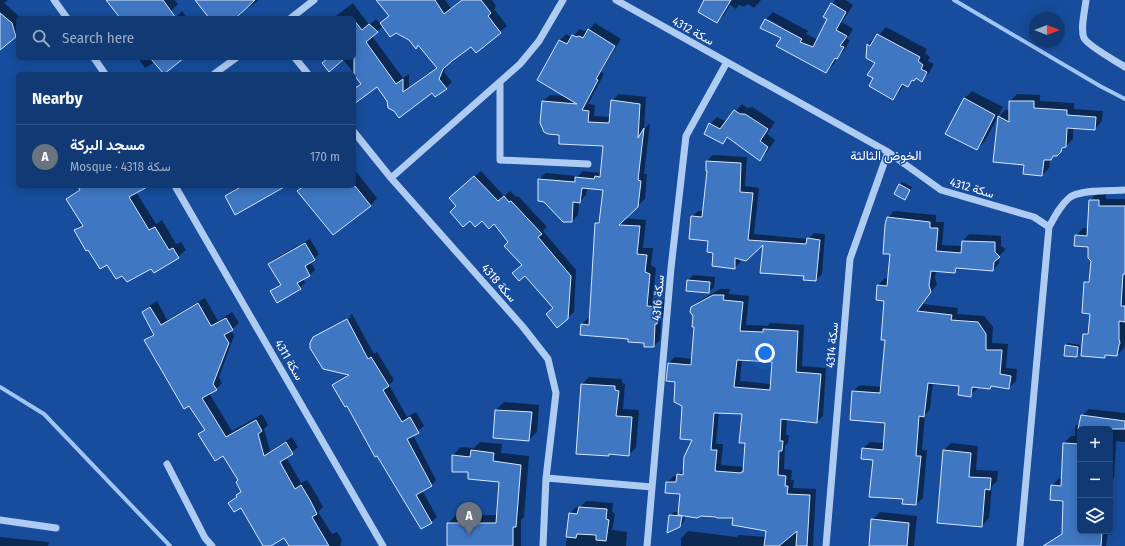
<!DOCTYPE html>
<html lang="en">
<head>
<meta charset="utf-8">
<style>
	body { margin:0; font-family:"Fira Sans Condensed",Vazirmatn,sans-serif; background:#1e457d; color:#f1f3f6 }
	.controls { position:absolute; right:12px; bottom:12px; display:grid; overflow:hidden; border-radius:6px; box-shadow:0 2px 10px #0003 }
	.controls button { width:36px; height:36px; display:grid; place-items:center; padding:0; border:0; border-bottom:1px solid #305487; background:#113a75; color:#f1f3f6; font:20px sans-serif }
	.compass { position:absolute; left:1029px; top:12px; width:36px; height:36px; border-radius:50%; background:#113a75; box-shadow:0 2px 10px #0003; rotate:90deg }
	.you { position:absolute; left:765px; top:353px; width:14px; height:14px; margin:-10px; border:3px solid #fff; border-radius:50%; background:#1a73e8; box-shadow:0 0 0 6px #1a73e833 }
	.badge { display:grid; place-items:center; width:26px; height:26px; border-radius:50%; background:#ffd96f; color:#fff; font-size:13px; font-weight:700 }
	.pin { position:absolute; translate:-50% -33px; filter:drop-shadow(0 1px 2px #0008) }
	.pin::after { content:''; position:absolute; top:21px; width:14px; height:12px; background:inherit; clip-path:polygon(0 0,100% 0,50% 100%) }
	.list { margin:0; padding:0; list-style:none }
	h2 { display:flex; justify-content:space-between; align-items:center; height:52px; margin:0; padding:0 16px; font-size:17px }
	h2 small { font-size:13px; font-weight:400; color:#9cadc5 }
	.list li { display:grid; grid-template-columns:26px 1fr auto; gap:12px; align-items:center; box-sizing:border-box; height:64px; padding:0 16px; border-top:1px solid #305487 }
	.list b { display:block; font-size:15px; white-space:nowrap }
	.list p { margin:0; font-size:13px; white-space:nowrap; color:#9cadc5 }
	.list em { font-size:13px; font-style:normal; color:#9cadc5 }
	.icon { flex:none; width:22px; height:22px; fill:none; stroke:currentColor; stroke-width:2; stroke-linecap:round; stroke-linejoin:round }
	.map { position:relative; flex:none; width:1125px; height:546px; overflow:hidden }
	.search { position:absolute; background:#113a75; box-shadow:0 2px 10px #0003; left:16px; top:16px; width:340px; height:44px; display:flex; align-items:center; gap:10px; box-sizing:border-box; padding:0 14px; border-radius:6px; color:#9cadc5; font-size:15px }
	.panel { position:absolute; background:#113a75; box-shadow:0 2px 10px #0003; left:16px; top:72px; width:340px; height:116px; border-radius:6px }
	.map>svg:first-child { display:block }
</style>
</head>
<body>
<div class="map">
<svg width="1125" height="546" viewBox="0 0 1125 546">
	<rect width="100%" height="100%" fill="#174d9c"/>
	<path fill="#0007" fill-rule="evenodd" d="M0 0H8L4 3 19 16 20 18H18V34L0 49Z
		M108 0H175L178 4 171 11 160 18H116L119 15Z
		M196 0H259L248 8 247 6 242 11V14L238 18H211Z
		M378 0H445L451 8 461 0H492L496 6 494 9 507 26 476 51 471 45 448 64 444 72 452 82 446 88 388 101 377 85 354 102V89L361 83 343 59 328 58H354V18H333L353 3 369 25 376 19 381 24 390 16ZM383 26 418 45 437 67 409 87V74L403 78 372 36Z
		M705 0H761L754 8 748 4 744 7 739 5 736 9 730 5 724 15 717 22Z
		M835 0H845L853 5 842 22 853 29 847 39 850 40 844 51 837 58 833 65 826 72 782 38 761 28 766 19 773 12 808 31 806 34 818 40 829 19 824 16ZM768 19 782 27V28L767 21Z
		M182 11 187 18H175Z
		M50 15 52 18H45Z
		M595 23 621 39 601 72 604 74 588 104 595 105 594 116 610 117 612 101 619 94 646 97 644 129 650 123 644 174H647L645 199 624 218 646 220 643 248H653L651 265 656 268 653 299 665 300 664 317 661 319 660 340 654 346 629 338 582 324 588 318H591L596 223 601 218 604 189 587 188 586 195 579 202 578 215 572 221 544 201 539 200V179L546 173 578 176 583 171 599 173 601 171 604 145 560 134 543 101 550 95 566 96 559 41 566 34 572 37 580 29 584 31 586 30 588 31Z
		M886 27 927 49 925 53 930 57 928 61 934 64 929 73 921 80 916 77 907 85 905 84 900 91 893 99 874 78 876 62 867 57 868 44 875 37 876 38Z
		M138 58H182L155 62 145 68Z
		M972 91 1003 107 985 141 977 149 964 99Z
		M1017 94 1040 95V101L1074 103V109L1103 111 1102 121 1095 129 1073 127V139L1057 155 1050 159 1049 168 1042 175 1025 164 999 116 1006 109 1010 112V101Z
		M742 104 747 108 752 107 775 122 767 134 775 140 767 152 760 159 729 137 723 143 710 124 717 117 727 122Z
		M713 155 747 157 745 186 759 188 754 234 808 239 814 233 825 234 822 274 816 280 805 275 764 243 740 258V262L735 268 714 252 709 240 692 217 698 211H704L708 170 707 161Z
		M354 169 377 198 371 205 333 234 304 186H354Z
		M481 171 504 196 510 191 516 197 518 196 547 227 543 231 576 270 574 312 567 318 554 308 523 265 509 242 494 223 482 220 458 206 457 192Z
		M902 182 912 187 905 199 900 185Z
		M79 186H143L136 192 156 224 162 220 176 244 181 242 186 250 178 257 154 271 151 268 122 274 88 249 75 230 82 223 68 199 81 188Z
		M238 186H280L226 196Z
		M1097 193H1106V199H1125V344L1124 348 1117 355 1107 354 1105 357 1084 335 1090 329 1091 313 1085 283 1091 277 1092 260 1089 246 1076 236 1083 228 1089 229 1090 201Z
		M894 211 936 215V222H944L942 245 962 246 963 241 969 234 1001 236V246L1006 249 1000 255 999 263 993 270 959 268 955 272 936 271 935 278 937 284 923 304 958 308 957 314 984 316 993 327 992 343 1008 344 1006 368 1017 369 1016 381 1009 388 993 386 990 388 977 387V389L970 395 961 385 933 382 930 409 925 415 922 450H927L923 498 916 504 903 503 904 499 874 459 863 448 870 442 884 443 886 422 853 391 860 385 882 387 886 339V300L877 299 878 285 885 278 889 279 891 253 888 218Z
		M310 239 319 254 311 262 315 270 310 275 303 279 305 283 300 288 271 292 281 284 269 264 274 259Z
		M693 275 715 277 714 287 709 292 688 280Z
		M720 289H730L729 294 749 296 746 325 768 326 770 323 804 325 802 366 826 368 823 416 817 422 787 419 786 435H789L788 443 785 446 784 469 792 470 791 480H794L793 488 816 489 813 546H681V538L688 531 737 537 738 535 766 537 767 530 734 517 685 515 684 522 680 526 670 516 674 512H679L681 493 667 482 674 476H678L684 468 693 439 676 381 669 363 675 357 692 359 695 327 694 315 692 308 699 301ZM742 359 773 361 771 384 740 381ZM719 412 743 413 746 443 745 467 721 465 723 444H716Z
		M205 298 218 321 232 312 239 323 231 330 234 336 219 377 222 383 216 389 209 393 232 431 262 414 268 425 264 429 270 451 292 437 298 447 286 457 301 483 307 480 316 494 323 507 318 512 332 534 337 532 342 540 340 545 341 546H290L285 537 269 546H264L241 506 229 503 242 491 239 480 224 455 199 434 205 429 146 340 154 332 143 312 149 306 157 301 167 320Z
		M352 314 374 354 377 352 394 380 389 385 407 417 416 412 424 426 413 435 436 480 431 486 422 490 437 517 431 522 377 454 347 405 333 385 339 380 349 374 316 337 351 317 350 315 319 333Z
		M1068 343 1080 345 1079 354 1077 356 1066 346Z
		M589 377 622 379V383L625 384 623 409 639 410 636 448 628 455 611 453 609 455 582 384Z
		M504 402 539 405 537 432 529 440 494 437 496 410Z
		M1089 409 1125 413V442L1116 441 1114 478 1112 479 1110 504V429H1080V531H1108L1106 546H1056V539L1064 532V500L1052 486 1059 478 1062 479 1064 443 1071 436H1075V427L1080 422 1082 416Z
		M480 442 502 444 501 453 529 456 524 517 521 520V546H448V524L456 515H498L500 482 469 471 453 455 461 447 474 448Z
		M951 443 978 446 976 470 998 471 997 481 992 486 989 518 982 526 944 450Z
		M586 501 613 503 612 512 615 514 612 530 627 532 626 546H566L569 514 576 507 579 508Z
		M880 512 917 516 914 546H870L872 520Z
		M0 537 49 542 48 546H0Z"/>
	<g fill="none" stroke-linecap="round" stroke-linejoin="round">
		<path stroke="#a0c5f5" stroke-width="4" d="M954 0 1100 86 1125 99
			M0 387 44 414 170 546"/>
	</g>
	<path fill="#4077c2" stroke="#d5e6fc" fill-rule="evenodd" d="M106 0H163L176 18H120Z
		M195 0H255L236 18H209Z
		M376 0H435L444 14 462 0H481L491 13 488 16 501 33 476 53 471 47 452 61 443 69 439 79 447 89 435 97 432 93 399 118 394 111 388 108 387 101 377 87 354 104V89L361 84 354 75V20L362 30 369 24 378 32 366 42 396 84 403 79V92L437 68 418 45 416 49 409 40 396 33 390 37 380 23 389 16Z
		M704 0H731L717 23 698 12Z
		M831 3 846 12 836 30 847 36 840 46 844 47 837 59 835 58 826 73 776 46 781 38 760 28 765 19 802 39 800 42 813 47 827 19 823 17Z
		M0 13 12 23 16 37 0 50Z
		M588 29 615 46 596 79 598 80 582 110 589 111 588 122 609 123 611 100 640 104 638 138 644 128 638 180 641 181 638 207 619 225 640 226 637 254 647 255 645 272 650 274 647 306 659 307 657 324H655L654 347H644V343L628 342V339L580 335 581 324 589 325 595 223H599L603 190 582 188 580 203 573 202 572 222H563L544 202 538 201V179L575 182V177L594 179 595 176 600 177 603 146 559 144V135L548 134 544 132 540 123 542 101 577 104 537 80 559 40 567 44 572 35 577 37 579 36 583 38Z
		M877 34 920 57 918 61 923 65 921 69 927 72 922 82 916 78 914 81 912 80 908 87 902 84 893 100 869 86 873 78 867 75 875 63 866 58 867 44 870 46Z
		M150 58H184L164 74Z
		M328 58H345L329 72 322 63Z
		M964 98 995 115 977 150 945 134Z
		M1009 101H1034V108L1067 110V115L1096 117 1095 130 1067 128 1066 147 1062 148 1061 152 1057 156H1053L1051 160H1044L1042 176 1023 174 1024 165 993 162 998 116 1009 122Z
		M734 110 740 114H745L768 129 760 141 768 147 760 161 727 137 723 144 704 134 709 123 720 129Z
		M706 161 741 163 740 192 753 193 748 240 806 244 807 238 820 240 816 281 803 280 804 276 760 273 763 245 746 261 735 258V269L712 266 713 253 707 252 708 241 689 239 691 216 702 217 707 171H706Z
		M474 176 498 201 504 196 509 202 511 201 542 234 538 237 571 276 568 319 557 328 546 314 553 308 525 276 519 281 512 273 522 265 504 246 508 242 494 224 489 229 482 221 475 227 470 221 463 227 450 212 456 206 449 198Z
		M899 184 910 190 905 200 894 194Z
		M78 186H149L129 197 149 230 155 227 169 250 173 248 179 258 154 273 151 269 127 282 122 276 116 279 107 265 100 269 88 250 86 251 74 230 83 226 66 199 80 190Z
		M242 186H286L235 215 225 196Z
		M304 186H355L371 206 333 235 297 191Z
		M1089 200H1099V206H1125V274H1123L1121 306H1125V322L1119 321V339L1120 343 1119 345 1117 356 1105 355V358L1081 356 1083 334H1088L1090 314 1082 313 1084 282H1089L1091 261 1088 258V247L1074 246 1075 235 1087 236Z
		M887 217 930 222V228H938L936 251 961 253 962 241 995 242V252L1000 257 994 262 993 271 956 268 955 273 931 271 929 285 931 292 917 311 952 315 951 320 978 322 986 334V350H1002L1000 374 1011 376 1009 389 991 386 990 389 972 387 971 397 958 395 959 386 928 383 924 417 919 416 916 456H921L916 505 902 504 903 499 869 497 873 460 861 459 862 448 883 450 885 423 850 420 852 391 880 393 885 340H881L884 301 876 300 877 285 887 286 890 254H883L885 225Z
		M305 243 315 260 305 266 310 276 297 283 301 289 277 303 270 291 281 285 268 264Z
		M687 280 710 282 709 293 686 291Z
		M713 295H724L723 300 743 302 740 331 763 332V329L798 331 796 372 821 374 817 423 781 419 780 441H783L782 451H779L778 475 786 476 785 486H788L787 494 810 495 807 546H796L797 531 779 546H764L766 531 732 525 733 518H717L716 517 701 516 697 518 678 515 680 494 665 493 666 482H676L677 474 683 475 684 457 692 440 680 439 682 406 674 402 675 382 666 381 668 363 691 365 694 327H692L693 316 690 312 691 307ZM737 360 772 362 770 390 734 387ZM714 413 742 414 739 443H745L743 472H741V473L715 471 717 450H711Z
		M198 303 211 326 226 318 233 330 224 335 229 343 213 384 217 390 202 398 226 437 256 420 262 431 258 434 264 456 286 442 293 454 280 462 295 489 301 485 310 500 317 514 312 517 329 546H289L284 538 271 546H263L241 508 234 512 228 503 237 497 236 495 241 492 236 482 238 480 223 456 215 461 198 434 205 430 189 406 184 409 144 340 154 335 142 312 150 307 161 325Z
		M347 319 368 359 371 357 389 386 383 390 402 422 410 417 419 433 407 439 432 486 416 495 432 523 421 529 377 456 375 457 347 406 345 407 332 385 349 375 323 369 310 348V343L313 337Z
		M1065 345 1078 347 1077 357 1064 356Z
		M581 384 615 386V390L619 391 616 416 632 417 629 456 609 454V456L576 454Z
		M495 410 532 412 529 441 493 438Z
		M1081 415 1125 421V429H1078Z
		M1063 443 1080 444V531L1102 532 1101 546H1043L1062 534 1063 501 1050 500 1051 485 1061 486Z
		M471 450 494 453 493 461 521 465 516 527H513V546H447V523H496L499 482 468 479V472H452V455L470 457Z
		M943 450 971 453 969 477 991 478 990 490 985 489 982 527 937 523Z
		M579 507 607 509 606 519 609 520 606 541 596 540V535L577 534 576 538 566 537 569 513 577 514Z
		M669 515 682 516 680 527 667 533Z
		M871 519 909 523 907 546H869Z"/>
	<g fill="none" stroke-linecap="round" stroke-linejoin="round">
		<path stroke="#aecbf2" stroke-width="7" d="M54 0 67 18
			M616 0 888 152 941 190 1034 217 1049 227
			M1086 0C1085 10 1080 29 1084 38 1088 46 1116 61 1125 67
			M291 18 314 0
			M94 58 105 74
			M295 58 308 74
			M214 74 236 58
			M500 82V160L588 164
			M354 132 391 178 523 327 548 359 556 393 546 478 543 546
			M391 178 520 64 539 41 563 0
			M175 186 383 546
			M167 464 205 538 212 546
			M546 478 652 487
			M0 520 56 528
			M647 546 671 268 686 136 727 62
			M826 546 850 259 888 152
			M1020 546 1049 227C1055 216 1060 206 1069 198 1078 189 1112 191 1125 190"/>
	</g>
	<g text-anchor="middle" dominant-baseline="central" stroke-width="3" stroke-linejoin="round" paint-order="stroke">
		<g font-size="12" fill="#fff" stroke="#174d9c">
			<text transform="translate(693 31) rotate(29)">سكة 4312</text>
			<text transform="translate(972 188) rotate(16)">سكة 4312</text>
			<text transform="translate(499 283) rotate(49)">سكة 4318</text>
			<text transform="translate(658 298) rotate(-85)">سكة 4316</text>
			<text transform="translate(832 345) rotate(-85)">سكة 4314</text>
			<text transform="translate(289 360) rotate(60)">سكة 4311</text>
		</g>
		<g font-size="13" fill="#fff" stroke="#174d9c">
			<text x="886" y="155">الخوض الثالثة</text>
		</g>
	</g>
</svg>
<div class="controls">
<button>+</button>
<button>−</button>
<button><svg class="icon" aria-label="layers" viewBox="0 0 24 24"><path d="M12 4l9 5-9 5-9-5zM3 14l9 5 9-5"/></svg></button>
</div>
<svg class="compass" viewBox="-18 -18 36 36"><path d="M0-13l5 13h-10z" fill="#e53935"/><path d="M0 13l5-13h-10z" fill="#9cadc5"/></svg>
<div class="you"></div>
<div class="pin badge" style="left:469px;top:535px;background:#6b7280">A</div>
<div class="search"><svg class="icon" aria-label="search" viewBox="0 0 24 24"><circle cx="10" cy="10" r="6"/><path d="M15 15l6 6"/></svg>Search here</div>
<section class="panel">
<h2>Nearby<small></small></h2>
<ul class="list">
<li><span class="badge" style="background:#6b7280">A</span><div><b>مسجد البركة</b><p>Mosque · سكة 4318</p></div><em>170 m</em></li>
</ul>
</section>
</div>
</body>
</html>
